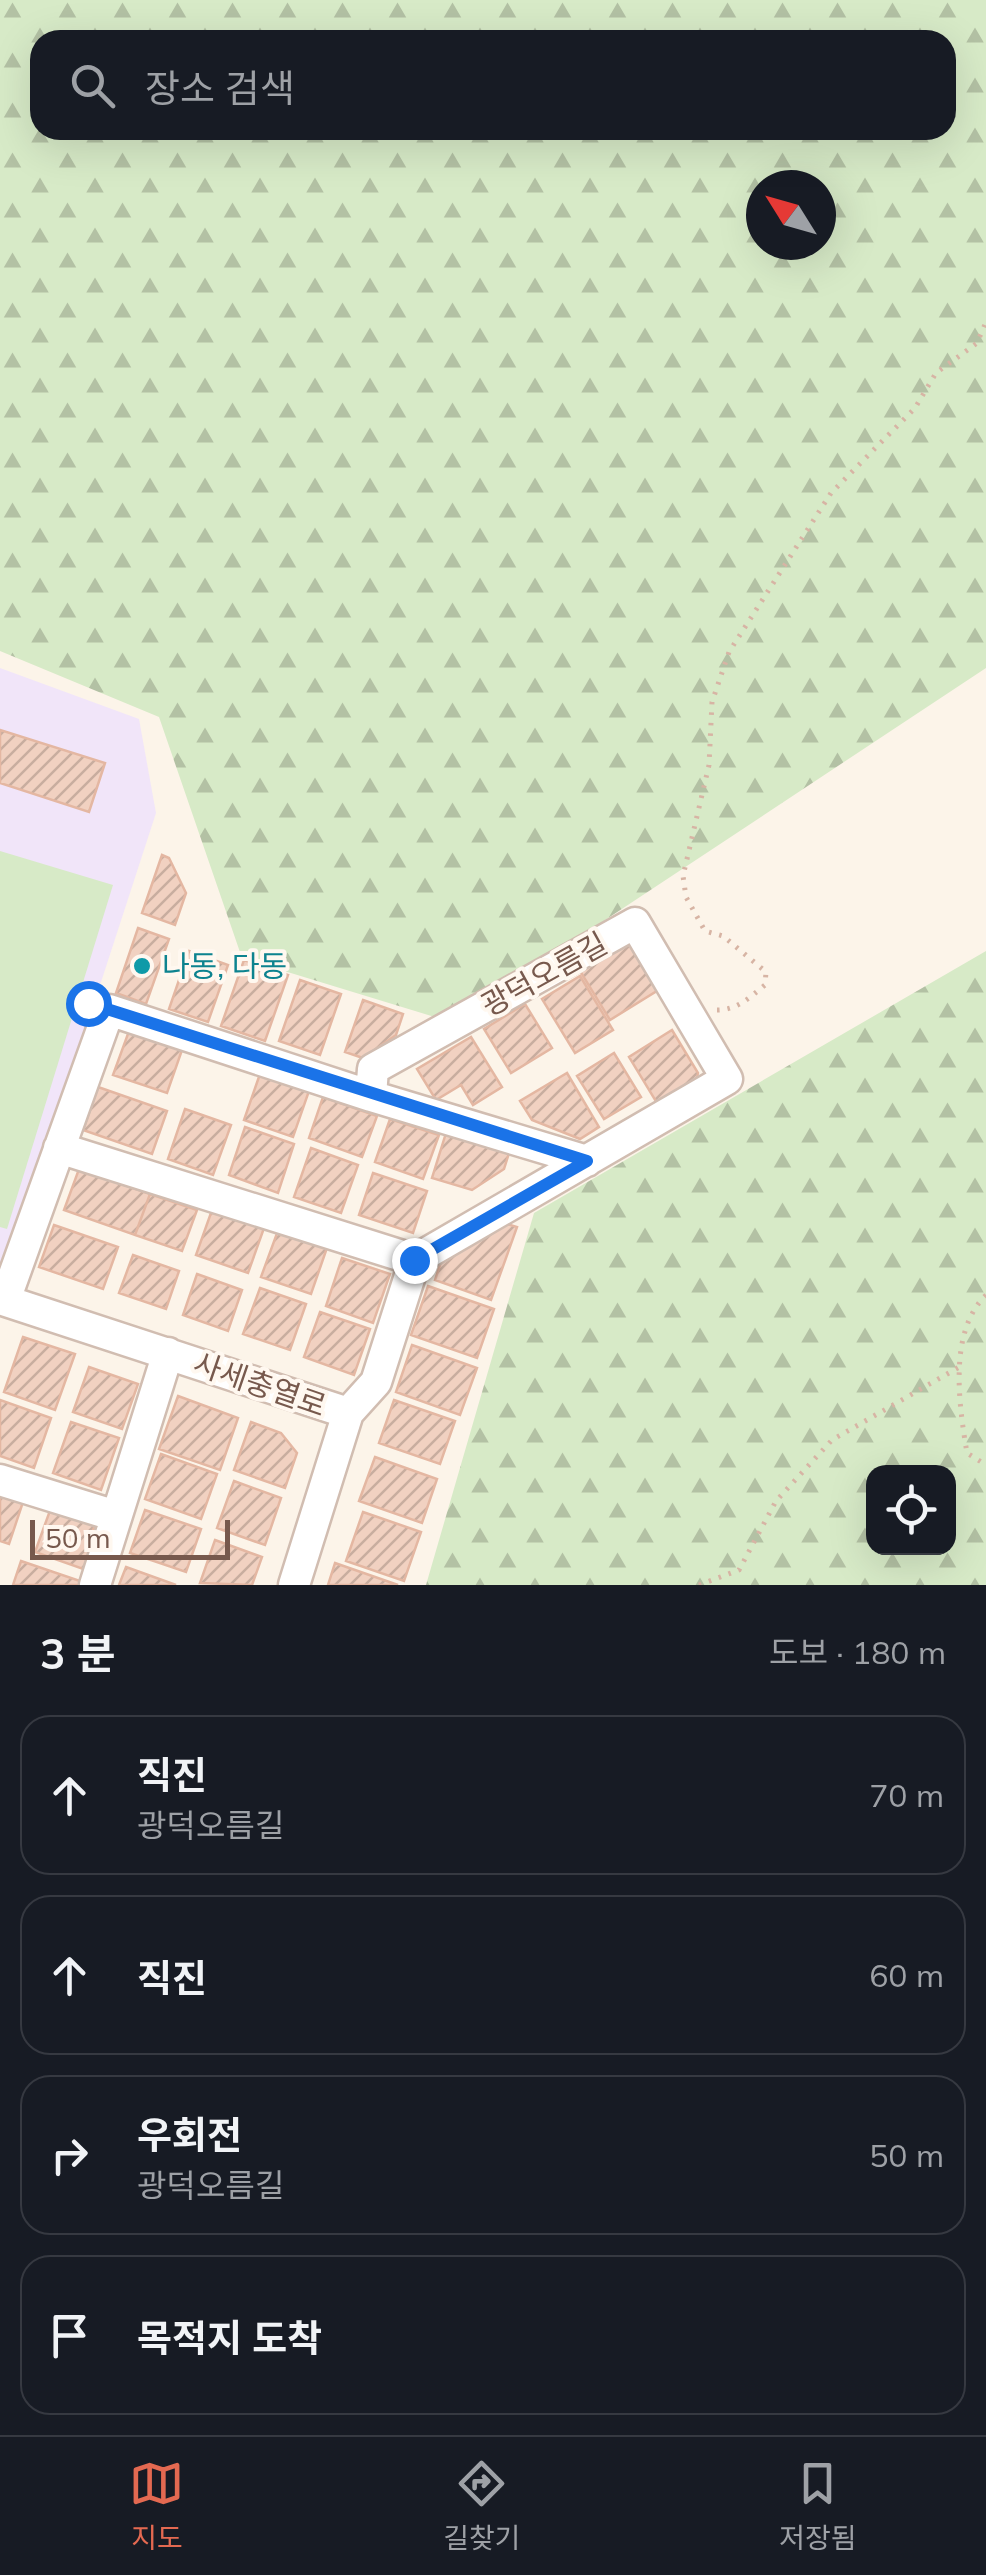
<!DOCTYPE html>
<html lang="ko">
<head>
<meta charset="utf-8">
<style>
	body { margin:0; font-family:Mulish,"Noto Sans KR",sans-serif; background:#242831; color:#f1f3f6 }
	.controls { position:absolute; right:30px; bottom:30px; display:grid; overflow:hidden; border-radius:20px; box-shadow:0 10px 40px #0002 }
	.controls button { width:90px; height:90px; display:grid; place-items:center; padding:0; border:0; border-bottom:2px solid #363941; background:#171b24; color:#f1f3f6; font:50px sans-serif }
	.compass { position:absolute; left:746px; top:170px; width:90px; height:90px; border-radius:50%; background:#171b24; box-shadow:0 10px 40px #0002; rotate:307deg }
	.scale { position:absolute; left:30px; bottom:25px; width:200px; box-sizing:border-box; padding-left:10px; border:5px solid #77594d; border-top:0; font-size:28px; line-height:35px; white-space:nowrap; color:#77594d; -webkit-text-stroke:8px #fff8f0; paint-order:stroke }
	.stop { position:absolute; width:30px; height:30px; margin:-22px; border:8px solid #1a73e8; border-radius:50%; background:#fff }
	.stop.end { background:#1a73e8; border-color:#fff; box-shadow:0 2px 10px #0008 }
	.list { margin:0; padding:0; list-style:none }
	h2 { display:flex; justify-content:space-between; align-items:center; height:130px; margin:0; padding:0 40px; font-size:42px }
	h2 small { font-size:32px; font-weight:400; color:#9ea1a6 }
	.list li { display:grid; grid-template-columns:65px 1fr auto; gap:30px; align-items:center; box-sizing:border-box; height:160px; margin:0 20px 20px; padding:0 20px; border:2px solid #363941; border-radius:30px }
	.list b { display:block; font-size:38px; white-space:nowrap }
	.list p { margin:0; font-size:32px; white-space:nowrap; color:#9ea1a6 }
	.list em { font-size:32px; font-style:normal; color:#9ea1a6 }
	.icon { flex:none; width:55px; height:55px; fill:none; stroke:currentColor; stroke-width:2; stroke-linecap:round; stroke-linejoin:round }
	.map { position:relative; flex:none; width:986px; height:1585px; overflow:hidden }
	.search { position:absolute; background:#171b24; box-shadow:0 10px 40px #0002; left:30px; right:30px; top:30px; height:110px; display:flex; align-items:center; gap:25px; box-sizing:border-box; padding:0 35px; border-radius:30px; color:#9ea1a6; font-size:38px }
	.sheet { height:850px; background:#171b24 }
	nav { display:flex; justify-content:space-around; align-items:center; box-sizing:border-box; height:140px; border-top:2px solid #363941; background:#171b24; font-size:28px; color:#9ea1a6 }
	nav a { display:grid; justify-items:center; gap:5px }
	nav .on { color:#e36951 }
	.map>svg:first-child { display:block }
</style>
</head>
<body>
<div class="map">
<svg width="986" height="1585" viewBox="0 0 986 1585">
	<defs>
		<pattern id="forest-firs" width="22" height="20" patternUnits="userSpaceOnUse" patternTransform="scale(2.5)"><rect width="22" height="20" fill="#d7eac7"/><path d="M5 1l3.5 6h-7zM16 11l3.5 6h-7z" fill="#b3c1a4"/></pattern>
		<pattern id="building-hatch" width="6" height="6" patternUnits="userSpaceOnUse" patternTransform="scale(2.5)"><rect width="6" height="6" fill="#f1d1c1"/><path d="M-1 1l2-2M0 6l6-6M5 7l2-2" fill="none" stroke="#c8ad9f"/></pattern>
	</defs>
	<rect width="100%" height="100%" fill="#fcf4e9"/>
	<path fill="#f1e5f9" d="M0 668 139 719 156 813 8 1268 0 1265Z"/>
	<path fill="url(#forest-firs)" fill-rule="evenodd" d="M0 0H986V668L451 1022 242 958 159 717 0 651ZM40 40H946V130H40ZM761 185H821V245H761Z
		M986 951V1585H426L534 1213ZM874 1472H948V1548H874Z"/>
	<path fill="#d7eac7" d="M0 851 113 885 7 1229 0 1227Z"/>
	<path fill="url(#building-hatch)" stroke="#e4b7a2" stroke-width="2.5" d="M0 730 105 763 89 812 0 783Z
		M162 855 169 858 186 893 175 925 142 913Z
		M138 928 169 939 146 1004 116 993Z
		M624 944 636 948 660 989 610 1020 580 971Z
		M189 951 228 965 208 1022 169 1009Z
		M244 960 288 975 265 1041 221 1026Z
		M580 976 613 1030 575 1053 542 999Z
		M300 980 341 994 320 1055 279 1041Z
		M363 1000 403 1014 396 1035 363 1058 345 1052Z
		M525 1004 552 1048 511 1073 484 1029Z
		M672 1030 698 1073 696 1082 660 1108 629 1057Z
		M129 1031 182 1050 167 1093 113 1075Z
		M471 1037 502 1087 473 1105 461 1085 436 1100 417 1069Z
		M614 1053 641 1097 604 1119 577 1076Z
		M261 1071 310 1088 293 1137 244 1120Z
		M567 1073 599 1127 580 1139 532 1120 520 1101Z
		M98 1087 167 1111 152 1154 83 1130Z
		M323 1097 377 1116 362 1157 309 1138Z
		M185 1109 231 1125 213 1175 168 1159Z
		M390 1119 439 1135 423 1179 375 1162Z
		M245 1127 294 1144 278 1193 229 1175Z
		M446 1133 509 1153 504 1169 472 1190 432 1178Z
		M311 1148 358 1165 341 1213 294 1197Z
		M79 1169 150 1194 135 1235 64 1210Z
		M373 1173 427 1191 413 1233 359 1215Z
		M150 1194 197 1210 182 1251 135 1235Z
		M212 1210 264 1228 248 1273 196 1255Z
		M507 1224 517 1227 491 1300 435 1280 442 1259Z
		M54 1225 118 1247 103 1289 39 1267Z
		M280 1225 329 1242 311 1294 261 1277Z
		M133 1255 179 1271 166 1309 119 1293Z
		M342 1258 390 1274 373 1323 326 1306Z
		M197 1274 242 1290 228 1331 183 1315Z
		M428 1286 494 1309 477 1358 411 1335Z
		M260 1288 306 1304 290 1350 243 1334Z
		M320 1312 370 1329 354 1375 304 1357Z
		M23 1337 75 1354 55 1410 4 1392Z
		M412 1345 477 1368 460 1415 396 1392Z
		M89 1367 138 1384 122 1429 73 1412Z
		M178 1396 238 1418 220 1470 159 1449Z
		M0 1400 51 1418 34 1468 0 1456Z
		M394 1400 455 1421 440 1464 379 1443Z
		M71 1422 119 1438 101 1490 53 1473Z
		M251 1422 281 1433 297 1453 285 1488 234 1470Z
		M161 1454 217 1474 201 1519 145 1499Z
		M375 1457 437 1479 422 1523 359 1501Z
		M234 1481 281 1498 265 1545 217 1528Z
		M0 1493 23 1502 9 1544 0 1541Z
		M52 1505 97 1520 89 1541 96 1543 86 1570 35 1552Z
		M145 1510 201 1529 186 1572 130 1553Z
		M363 1512 421 1532 404 1581 346 1561Z
		M215 1540 262 1557 252 1585 200 1583Z
		M21 1561 83 1582 82 1585H13Z
		M335 1563 398 1585H328Z
		M126 1567 176 1585H119Z"/>
	<g fill="none" stroke-linecap="round" stroke-linejoin="round">
		<defs>
			<path id="minor" d="M371 1096 587 1161
				M59 1148 415 1260
				M0 1299 348 1413 294 1585
				M5 1300 109 1010 371 1096 373 1069 635 923 727 1079 415 1260 376 1382 348 1413
				M0 1480 116 1516
				M95 1585 168 1353"/>
		</defs>
		<use href="#minor" stroke="#d1bdb1" stroke-width="35"/>
		<path stroke="#d7b4a4" stroke-width="5" stroke-dasharray="2.5 8" stroke-linecap="butt" d="M717 1010C737 1010 749 998 765 985L766 972 723 936 705 931 686 897 683 876 709 765 712 702 729 652 831 493 915 408 936 373 977 343 986 322
			M986 1295C948 1332 959 1405 967 1453L986 1465
			M699 1585 739 1570 776 1501 832 1440 961 1366"/>
		<use href="#minor" stroke="#fff" stroke-width="30"/>
	</g>
	<g fill="none" stroke-linecap="round" stroke-linejoin="round">
		<path stroke="#1a73e8" stroke-width="12" d="M88 1003 587 1161 414 1260"/>
	</g>
	<circle fill="#0f9aa8" stroke="#fff8f0" stroke-width="4" cx="142" cy="966" r="10"/>
	<g text-anchor="middle" dominant-baseline="central" stroke-width="8" stroke-linejoin="round" paint-order="stroke">
		<g font-size="30" fill="#0d838f" stroke="#fff8f0" text-anchor="start">
			<text x="162" y="966">나동, 다동</text>
		</g>
		<g font-size="30" fill="#77594d" stroke="#fff8f0">
			<text transform="translate(544 974) rotate(-29)">광덕오름길</text>
			<text transform="translate(260 1384) rotate(19)">사세충열로</text>
		</g>
	</g>
</svg>
<div class="controls">
<button><svg class="icon" aria-label="locate" viewBox="0 0 24 24"><circle cx="12" cy="12" r="6"/><path d="M12 2v4M12 18v4M2 12h4M18 12h4"/></svg></button>
</div>
<svg class="compass" viewBox="-18 -18 36 36"><path d="M0-13l5 13h-10z" fill="#e53935"/><path d="M0 13l5-13h-10z" fill="#9ea1a6"/></svg>
<div class="scale">50 m</div>
<div class="stop" style="left:88px;top:1003px"></div>
<div class="stop end" style="left:414px;top:1260px"></div>
<div class="search"><svg class="icon" aria-label="search" viewBox="0 0 24 24"><circle cx="10" cy="10" r="6"/><path d="M15 15l6 6"/></svg>장소 검색</div>
</div>
<section class="sheet">
<h2>3 분<small>도보 · 180 m</small></h2>
<ul class="list">
<li><svg class="icon" aria-label="ahead" viewBox="0 0 24 24"><path d="M12 20V5M6 11l6-6 6 6"/></svg><div><b>직진</b><p>광덕오름길</p></div><em>70 m</em></li>
<li><svg class="icon" aria-label="ahead" viewBox="0 0 24 24"><path d="M12 20V5M6 11l6-6 6 6"/></svg><div><b>직진</b></div><em>60 m</em></li>
<li><svg class="icon" aria-label="right" viewBox="0 0 24 24"><path d="M7 20v-9h11M14 6l5 5-5 5"/></svg><div><b>우회전</b><p>광덕오름길</p></div><em>50 m</em></li>
<li><svg class="icon" aria-label="arrive" viewBox="0 0 24 24"><path d="M6 21V4h12l-3 4 3 4H6"/></svg><div><b>목적지 도착</b></div></li>
</ul>
</section>
<nav>
<a class="on"><svg class="icon" aria-label="map" viewBox="0 0 24 24"><path d="M3 6l6-2 6 2 6-2v14l-6 2-6-2-6 2zM9 4v14M15 6v14"/></svg>지도</a>
<a><svg class="icon" aria-label="directions" viewBox="0 0 24 24"><path d="M12 3l9 9-9 9-9-9zM9 14v-3h6M13 9l2 2-2 2"/></svg>길찾기</a>
<a><svg class="icon" aria-label="saved" viewBox="0 0 24 24"><path d="M7 4h10v16l-5-4-5 4z"/></svg>저장됨</a>
</nav>
</body>
</html>
